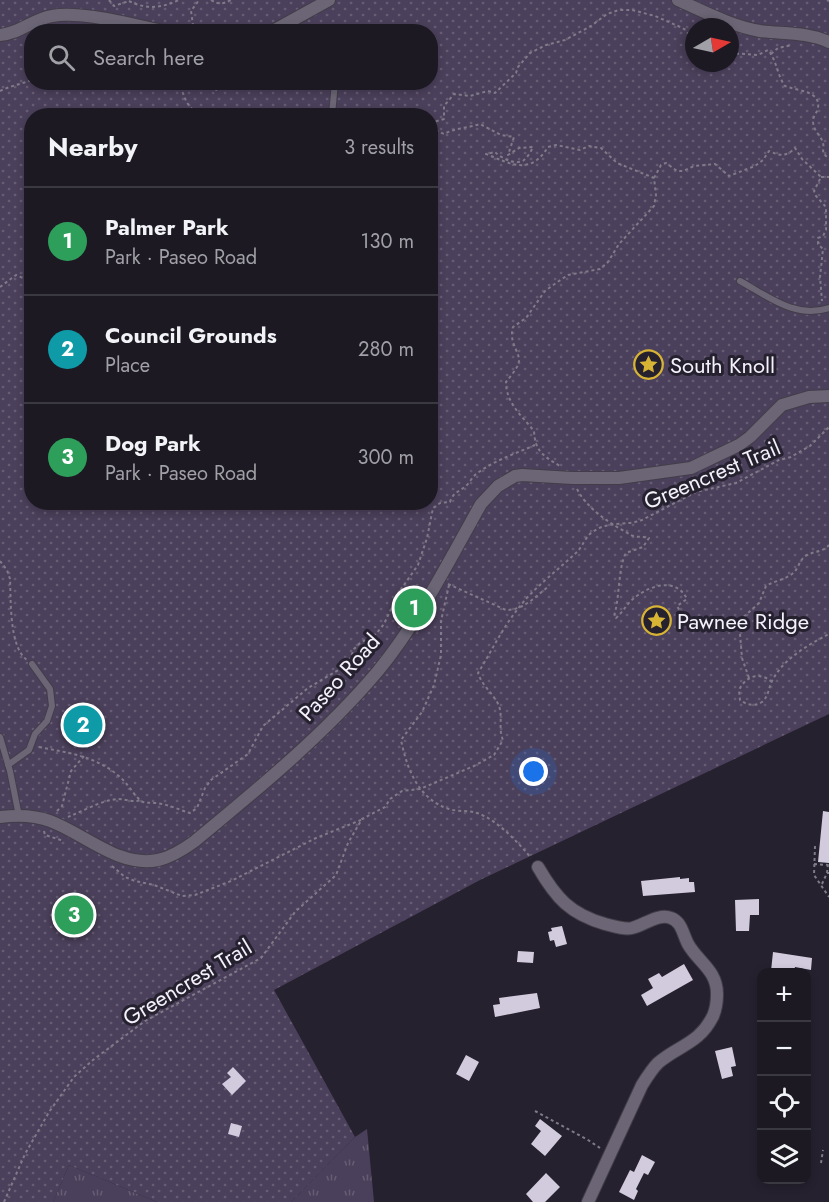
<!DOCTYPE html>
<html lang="en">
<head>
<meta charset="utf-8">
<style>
	body { margin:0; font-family:Jost,sans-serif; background:#25222b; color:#f1f3f6 }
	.controls { position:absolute; right:18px; bottom:18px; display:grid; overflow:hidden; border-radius:12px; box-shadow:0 3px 9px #0003 }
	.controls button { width:54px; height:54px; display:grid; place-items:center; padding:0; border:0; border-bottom:2px solid #3a3841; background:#1c1923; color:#f1f3f6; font:30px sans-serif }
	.compass { position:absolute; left:685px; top:18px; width:54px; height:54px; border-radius:50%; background:#1c1923; box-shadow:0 3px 9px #0003; rotate:81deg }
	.you { position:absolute; left:534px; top:772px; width:21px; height:21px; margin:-15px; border:4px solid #fff; border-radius:50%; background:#1a73e8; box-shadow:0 0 0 9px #1a73e833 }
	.badge { display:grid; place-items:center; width:39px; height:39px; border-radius:50%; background:#0f766e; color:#fff; font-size:20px; font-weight:700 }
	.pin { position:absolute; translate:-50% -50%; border:3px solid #fff; box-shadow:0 2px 6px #0006 }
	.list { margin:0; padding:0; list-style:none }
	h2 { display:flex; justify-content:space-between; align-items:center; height:78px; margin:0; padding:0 24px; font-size:26px }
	h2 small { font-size:20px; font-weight:400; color:#a0a0a6 }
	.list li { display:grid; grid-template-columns:39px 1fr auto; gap:18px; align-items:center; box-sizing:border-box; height:108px; padding:0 24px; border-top:2px solid #3a3841 }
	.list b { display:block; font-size:22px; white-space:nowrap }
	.list p { margin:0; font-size:20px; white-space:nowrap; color:#a0a0a6 }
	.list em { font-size:20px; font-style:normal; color:#a0a0a6 }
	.icon { flex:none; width:33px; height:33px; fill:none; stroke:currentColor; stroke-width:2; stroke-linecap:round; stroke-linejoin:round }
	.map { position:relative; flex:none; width:829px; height:1202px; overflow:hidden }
	.search { position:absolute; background:#1c1923; box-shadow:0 3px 9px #0003; left:24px; top:24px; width:414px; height:66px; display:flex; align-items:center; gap:15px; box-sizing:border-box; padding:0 21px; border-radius:24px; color:#a0a0a6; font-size:22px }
	.panel { position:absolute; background:#1c1923; box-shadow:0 3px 9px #0003; left:24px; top:108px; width:414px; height:402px; border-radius:24px }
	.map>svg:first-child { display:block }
</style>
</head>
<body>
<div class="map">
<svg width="829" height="1202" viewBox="0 0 829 1202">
	<defs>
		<pattern id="grass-tufts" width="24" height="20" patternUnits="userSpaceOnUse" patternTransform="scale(1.5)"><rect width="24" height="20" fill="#4b405b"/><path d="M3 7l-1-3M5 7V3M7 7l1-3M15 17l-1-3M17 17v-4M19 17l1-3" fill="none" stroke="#665c73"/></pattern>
		<pattern id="park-dots" width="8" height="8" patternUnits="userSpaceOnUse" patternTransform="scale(1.5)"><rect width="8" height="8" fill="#4b405b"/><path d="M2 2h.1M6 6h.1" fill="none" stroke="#665c73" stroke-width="1.8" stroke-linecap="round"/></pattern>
	</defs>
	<rect width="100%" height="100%" fill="#26212f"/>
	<path fill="url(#grass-tufts)" d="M367 1129 374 1202H291L355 1137Z
		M69 1165 157 1202H53Z"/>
	<path fill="url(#park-dots)" fill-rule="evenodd" d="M0 0H829V714L480 880 274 990 355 1137 291 1202H157L69 1165 53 1202H0ZM694 27H730V63H694ZM32 32H430V82H32ZM32 116H430V502H32Z"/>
	<path fill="#d2cbde" d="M78 719H88L87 732 77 731Z
		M823 811 829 812V863L818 862Z
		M680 877V879L689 878V882H694L695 892 643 896 641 881Z
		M759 899V915H750L749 931H736L735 900Z
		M562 926 567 944 556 947 554 940 550 941 548 932 552 931 551 928Z
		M518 951 534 952 533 963 517 962Z
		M773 952 812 958 811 970 795 967 794 972 771 971Z
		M684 964 693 980 647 1006 641 995 653 988 648 979 659 973 662 977Z
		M537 993 540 1008 495 1017 493 1005 500 1004 499 998Z
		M732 1047 736 1066 731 1067 733 1076 722 1079 715 1051Z
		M466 1055 479 1062 469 1081 456 1074Z
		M233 1067 246 1081 232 1095 222 1084 231 1077 227 1073Z
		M540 1119 562 1136 545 1156 531 1144 541 1131 535 1126Z
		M231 1123 242 1126 239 1137 228 1134Z
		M642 1155 655 1162 648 1175 644 1173 636 1189 638 1191 634 1200 619 1192 630 1170 634 1172Z
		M546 1173 560 1187 545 1202H533L526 1194Z"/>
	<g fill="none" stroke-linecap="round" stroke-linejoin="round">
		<defs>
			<path id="service" d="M332 115 335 82
				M740 281C769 297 795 319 829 308
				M0 737 10 771 19 816
				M8 765 29 750 35 734 47 721 52 706 50 689 32 664"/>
			<path id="minor" d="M678 0C705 12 731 26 760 31 784 34 807 32 829 42
				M271 32 329 0
				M0 35C19 34 33 19 52 16 81 10 137 26 168 32
				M0 817C17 815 34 815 50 821 85 834 119 868 158 860 172 857 184 849 195 841 258 789 326 733 378 671 418 623 450 559 481 504L498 486 515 476 522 475 572 478H619L691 468 739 445 750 437 782 405 809 397 829 396
				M538 867C556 898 570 914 605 924 614 926 623 930 632 928 644 925 659 913 671 918 682 922 683 935 688 944 698 962 717 970 717 994 717 1002 716 1009 713 1016 699 1044 679 1045 658 1063 652 1069 647 1077 642 1085L588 1202"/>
		</defs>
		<use href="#service" stroke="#423d48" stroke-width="8"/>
		<use href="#minor" stroke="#423d48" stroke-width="14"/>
		<path stroke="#807b88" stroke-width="2" stroke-dasharray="3 3" stroke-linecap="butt" d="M109 0 114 6 129 1
			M211 0C219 5 223 4 231 0
			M827 0 829 1
			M129 1C147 10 161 8 179 0
			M194 32 191 11 199 0
			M730 53 758 55 768 50C777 61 777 75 785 86 796 91 821 90 818 108 817 113 813 116 813 121 813 131 821 135 823 143 824 146 823 150 823 153L829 159
			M771 54 778 48 792 45
			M176 82C188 95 180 103 202 116
			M193 82 216 90 225 82
			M0 91C10 86 21 84 32 80
			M430 123 444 119V106L454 94 470 96 488 91 495 93 516 73 518 67 530 53 546 45 565 40 591 26 607 14 619 10H632L655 16 678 26 686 30 694 44
			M430 128 444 134C455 128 468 128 480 124L501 135 514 137 508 155 519 148 533 147C531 151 528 157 524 160 516 166 501 158 495 152L486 154C511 164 530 176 548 147L556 145 580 150 589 146 601 148 617 163 654 178 656 195 654 206 619 244 608 262 600 269 568 275 556 283 545 291 526 318 513 327C508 345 523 354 518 365 515 371 510 377 506 382 506 403 522 416 534 431 535 451 543 456 560 466
			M821 177H829
			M654 178 661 165 666 163 677 171H683L694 166 715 164 729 176 755 166 763 160 769 151C780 156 786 157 795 148L802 159 821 177 814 191 816 196 826 207V230L823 236 818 238V244L823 249 820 277 822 301
			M0 287 16 275 23 278 29 274 32 266
			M577 489C588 510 611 524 631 535 637 538 643 536 649 538L643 547 626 553C618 567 620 597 614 616L616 618C623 612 626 605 633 599 648 586 676 576 687 599L677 606C688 627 720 614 739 621L759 603 766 586C774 581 784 580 792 574 799 569 799 559 807 555 815 551 823 552 829 545
			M0 561 7 570 10 579C11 600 9 647 27 660
			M448 584 506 610C524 610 536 596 549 586
			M449 585 441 621V655L434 685 422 712 401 740C407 769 418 799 449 809 458 812 468 810 477 813 496 819 519 843 531 858
			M739 622 742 658 749 678
			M772 682C759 671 746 676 739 690L740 700C747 705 754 707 762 702 769 696 768 689 772 681 783 659 808 645 829 634
			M39 747C69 753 96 756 120 777 128 784 133 794 141 801 146 804 149 802 154 803 166 803 179 810 190 813L197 808 205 788 211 780 248 754 263 726 308 688 340 669 350 659 354 649 360 643 376 634 384 624 399 592 418 565 427 538 433 508 440 503 450 502C453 492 459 492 466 486 469 483 472 478 475 475 492 461 515 454 535 445
			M57 811 62 806 71 771 84 756
			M68 817C83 811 100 801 117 799 126 799 133 803 141 800
			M44 831 45 835 64 841
			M815 846 814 875 829 897
			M814 864 828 865
			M112 866 125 877 135 881 154 885 182 896 195 895 231 881 316 838 361 820
			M827 873 828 863
			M822 884 827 873H829
			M535 1111 588 1140 600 1148
			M821 1163 823 1150
			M4 1202 25 1154 49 1112 74 1077 93 1060 145 1021 261 958 295 912 336 875 348 843 362 819 385 807 390 799 402 791 420 789 474 766 494 755 503 740C498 729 503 717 499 706 494 694 482 686 478 673 491 652 502 629 517 610 533 588 557 571 577 552 583 546 586 535 594 531 608 521 627 526 642 520L696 492 736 483 779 460 791 457 810 446 829 427"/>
		<use href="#service" stroke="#6b6575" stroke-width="6"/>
		<use href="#minor" stroke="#6b6575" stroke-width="12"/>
	</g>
	<defs>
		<symbol id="sight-ring" viewBox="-11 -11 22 22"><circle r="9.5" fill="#26212f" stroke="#d8b434" stroke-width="1.5"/><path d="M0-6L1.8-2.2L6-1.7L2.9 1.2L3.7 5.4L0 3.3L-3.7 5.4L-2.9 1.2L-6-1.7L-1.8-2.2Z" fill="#d8b434"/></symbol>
	</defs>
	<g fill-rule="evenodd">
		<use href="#sight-ring" x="632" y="348" width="33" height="33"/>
		<use href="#sight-ring" x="640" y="604" width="33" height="33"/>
	</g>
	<g text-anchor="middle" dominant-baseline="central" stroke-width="6" stroke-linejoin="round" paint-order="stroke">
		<g font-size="22" fill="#f5f1fb" stroke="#26212f" text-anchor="start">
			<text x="670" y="365">South Knoll</text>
			<text x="677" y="621">Pawnee Ridge</text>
		</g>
		<g font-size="22" fill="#f5f1fb" stroke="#26212f">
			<text transform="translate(712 474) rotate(-23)">Greencrest Trail</text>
			<text transform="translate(339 677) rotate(-48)">Paseo Road</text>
			<text transform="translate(187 982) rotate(-31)">Greencrest Trail</text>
		</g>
	</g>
</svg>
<div class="controls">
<button>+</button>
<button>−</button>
<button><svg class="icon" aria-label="locate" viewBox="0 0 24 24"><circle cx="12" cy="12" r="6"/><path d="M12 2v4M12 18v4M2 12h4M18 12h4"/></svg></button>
<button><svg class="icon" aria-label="layers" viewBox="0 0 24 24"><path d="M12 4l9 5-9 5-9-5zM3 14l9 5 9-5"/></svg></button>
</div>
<svg class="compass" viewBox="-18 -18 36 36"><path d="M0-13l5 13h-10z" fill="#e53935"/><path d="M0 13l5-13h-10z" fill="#a0a0a6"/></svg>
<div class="you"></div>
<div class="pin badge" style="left:414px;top:608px;background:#2e9e5b">1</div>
<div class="pin badge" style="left:83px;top:725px;background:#0f9aa8">2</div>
<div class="pin badge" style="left:74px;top:915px;background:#2e9e5b">3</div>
<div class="search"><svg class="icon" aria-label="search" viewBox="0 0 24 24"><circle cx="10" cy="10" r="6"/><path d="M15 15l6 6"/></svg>Search here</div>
<section class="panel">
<h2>Nearby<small>3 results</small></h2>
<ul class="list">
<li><span class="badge" style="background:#2e9e5b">1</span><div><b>Palmer Park</b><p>Park · Paseo Road</p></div><em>130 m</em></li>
<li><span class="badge" style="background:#0f9aa8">2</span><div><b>Council Grounds</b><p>Place</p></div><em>280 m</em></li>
<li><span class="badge" style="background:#2e9e5b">3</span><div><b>Dog Park</b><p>Park · Paseo Road</p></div><em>300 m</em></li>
</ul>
</section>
</div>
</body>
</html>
